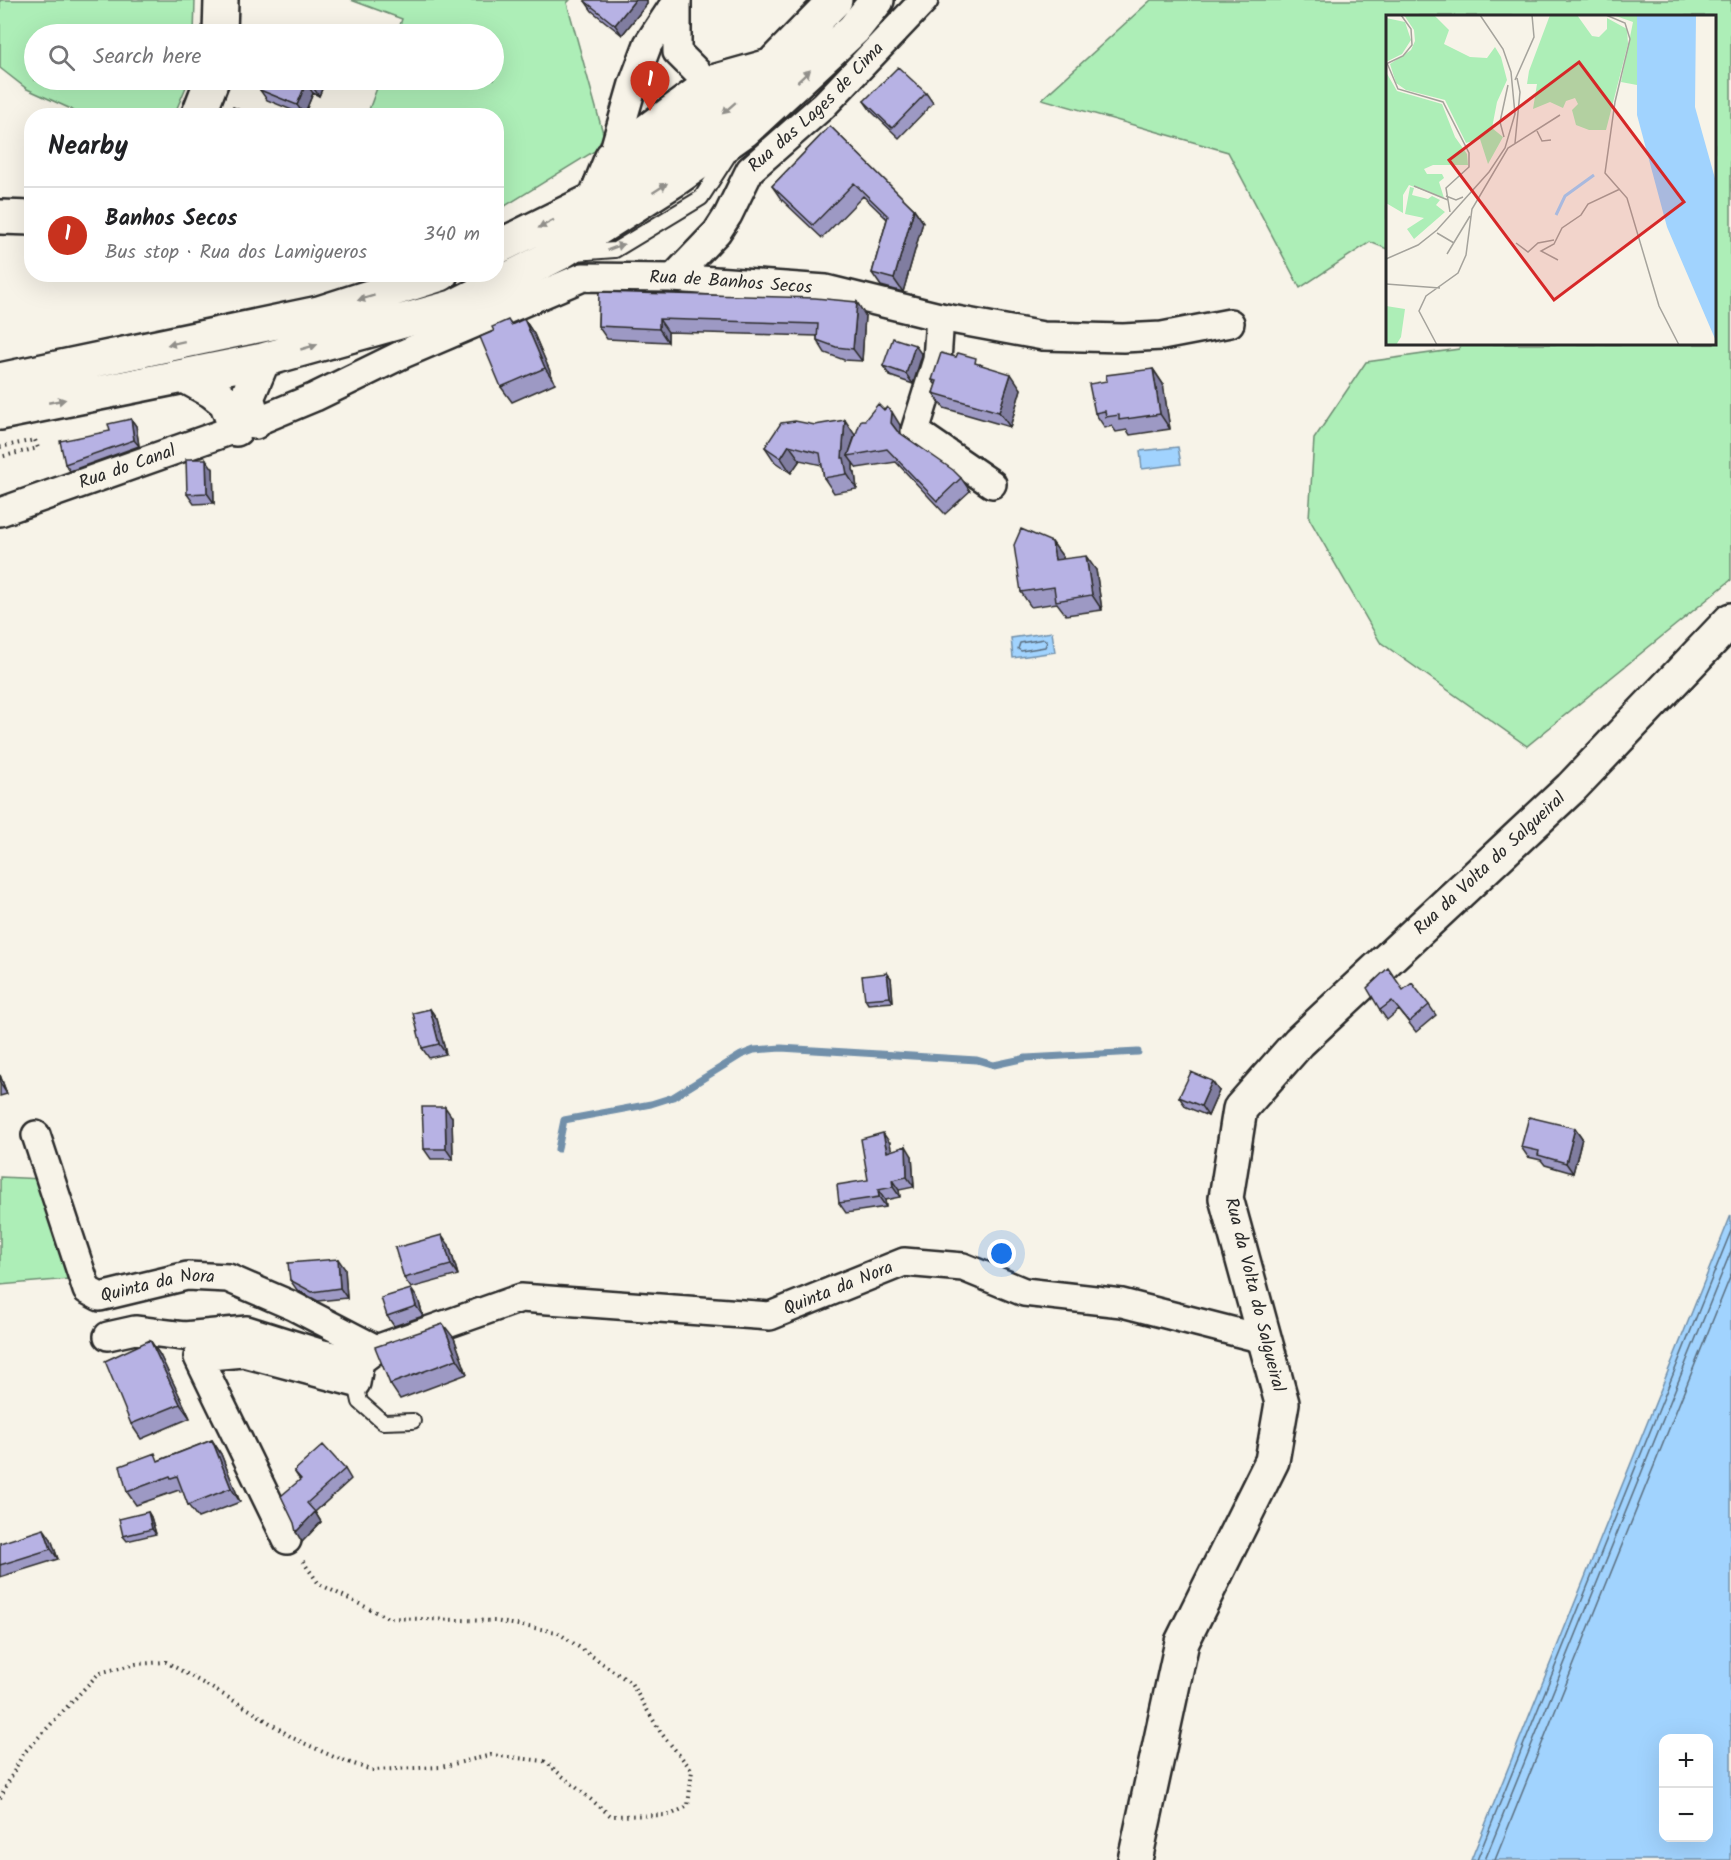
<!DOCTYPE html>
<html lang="en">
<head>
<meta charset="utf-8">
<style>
	body { margin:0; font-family:Kalam,sans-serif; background:#f6f6f6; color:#202124 }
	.controls { position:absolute; right:18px; bottom:18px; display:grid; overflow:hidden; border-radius:12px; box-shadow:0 6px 24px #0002 }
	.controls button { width:54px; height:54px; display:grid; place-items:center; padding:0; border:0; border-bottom:2px solid #e0e0e0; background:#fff; color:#202124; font:30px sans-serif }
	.you { position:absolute; left:1002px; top:1254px; width:21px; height:21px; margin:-15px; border:4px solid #fff; border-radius:50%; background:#1a73e8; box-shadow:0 0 0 9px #1a73e833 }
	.badge { display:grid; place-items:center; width:39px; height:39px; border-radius:50%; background:#c8321e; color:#fff; font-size:20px; font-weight:700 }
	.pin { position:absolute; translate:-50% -50px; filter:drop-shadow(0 2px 3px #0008) }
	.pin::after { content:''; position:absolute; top:32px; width:21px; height:18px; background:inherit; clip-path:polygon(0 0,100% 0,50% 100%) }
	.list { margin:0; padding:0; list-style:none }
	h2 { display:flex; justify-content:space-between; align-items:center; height:78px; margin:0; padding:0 24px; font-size:26px }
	h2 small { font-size:20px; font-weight:400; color:#757577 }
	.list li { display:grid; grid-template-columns:39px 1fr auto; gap:18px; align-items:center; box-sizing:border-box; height:96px; padding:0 24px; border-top:2px solid #e0e0e0 }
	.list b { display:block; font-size:22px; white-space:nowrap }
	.list p { margin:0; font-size:20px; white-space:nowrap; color:#757577 }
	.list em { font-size:20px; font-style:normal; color:#757577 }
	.icon { flex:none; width:33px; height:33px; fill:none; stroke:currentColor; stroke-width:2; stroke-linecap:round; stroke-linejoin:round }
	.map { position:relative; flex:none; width:1731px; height:1860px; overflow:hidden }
	.search { position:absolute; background:#fff; box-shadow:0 6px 24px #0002; left:24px; top:24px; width:480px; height:66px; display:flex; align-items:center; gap:15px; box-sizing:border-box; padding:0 21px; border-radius:33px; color:#757577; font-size:22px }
	.panel { position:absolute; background:#fff; box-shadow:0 6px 24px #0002; left:24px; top:108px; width:480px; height:174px; border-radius:24px }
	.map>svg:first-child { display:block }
</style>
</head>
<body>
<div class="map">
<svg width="1731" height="1860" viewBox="0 0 1731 1860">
	<rect width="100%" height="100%" fill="#f7f3e8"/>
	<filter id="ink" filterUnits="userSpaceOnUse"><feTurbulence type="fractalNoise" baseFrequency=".0167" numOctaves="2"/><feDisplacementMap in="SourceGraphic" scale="12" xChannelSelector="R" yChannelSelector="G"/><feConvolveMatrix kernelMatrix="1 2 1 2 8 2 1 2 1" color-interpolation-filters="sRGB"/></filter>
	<g filter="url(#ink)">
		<path fill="#adeeb7" stroke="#6c8c71" stroke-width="1.5" d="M0 0H195L194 34H34V80H189L174 115H79L71 109 27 89 0 68Z
			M351 0H570L567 3 606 144 497 211 496 116 367 115 380 80H494V34H397L402 19Z
			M1151 0H1731V580L1527 746 1380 642 1309 518 1314 439 1366 362 1459 349 1460 344H1714V16H1388L1387 249 1370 242 1300 288 1228 152 1042 99Z
			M0 1177 43 1179 70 1276 69 1279 0 1285Z"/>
		<path fill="#a1d3fe" stroke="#7290aa" stroke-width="1.5" fill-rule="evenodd" d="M1178 447 1181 464 1142 469 1140 451Z
			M1052 632 1055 652 1013 658 1011 638Z
			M1731 1215V1860H1471ZM1664 1738H1708V1838H1664Z"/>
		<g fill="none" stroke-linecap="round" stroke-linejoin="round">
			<path stroke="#5a6e7f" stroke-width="1.5" d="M1044 639 1047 642 1045 647 1021 651 1018 649 1020 643Z
				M1477 1860 1731 1231
				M1485 1860 1731 1251
				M1495 1860 1731 1275"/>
			<path stroke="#7290aa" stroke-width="7" d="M558 1149 564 1120 651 1104 673 1097 741 1055 754 1050 781 1048 977 1060 994 1065 1026 1058 1138 1052"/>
			<defs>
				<path id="service" d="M575 253 615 250 701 198 730 153
					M356 1383 360 1402 383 1422 413 1421"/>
				<g id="minor">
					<path d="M677 0V52L701 76 713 82"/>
					<path d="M612 157 633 84 648 44 677 0"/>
					<path id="s1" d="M673 278 717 232 728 215 750 170 824 105 924 0"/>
					<path d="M940 317 937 360 915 431 992 484"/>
					<path id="s2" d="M0 512 255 422 315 397 403 354 583 277 673 278 826 289 940 317 1043 336 1123 338 1162 336 1230 323"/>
					<path id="s3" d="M36 1135 87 1290 100 1297 187 1276 228 1278 293 1306 376 1349"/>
					<path d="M108 1336 135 1330 184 1336 247 1330 323 1354 360 1361"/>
					<path id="s4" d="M287 1540 198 1357 243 1353 356 1383 360 1361 376 1349 521 1298 770 1316 904 1262 963 1267 1024 1292 1122 1303 1263 1339"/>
				</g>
				<path id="tertiary" d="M220 34 221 0
					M198 116 212 80
					M0 217 32 218"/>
				<g id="secondary">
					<path id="s5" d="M1135 1860 1182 1642 1272 1461 1282 1403 1226 1198 1240 1109 1299 1042 1571 788 1731 620"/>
				</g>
				<path id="trunk" d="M595 199 612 157 713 82 770 66
					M496 248 595 199 657 160 729 109 835 0
					M185 376 212 391 226 402 236 429
					M0 380 319 313 441 274
					M0 413 263 360 453 307 558 254 674 180 745 130 854 29 877 0
					M255 422 247 398 263 360"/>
			</defs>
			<use href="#service" stroke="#2b2b2b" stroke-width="18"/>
			<use href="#minor" stroke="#2b2b2b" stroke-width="32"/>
			<use href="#tertiary" stroke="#2b2b2b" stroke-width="38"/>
			<use href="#secondary" stroke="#2b2b2b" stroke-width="38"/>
			<use href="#trunk" stroke="#2b2b2b" stroke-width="38"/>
			<path stroke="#2b2b2b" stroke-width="4" stroke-dasharray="1.5 4.5" stroke-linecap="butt" d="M0 447 35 440 38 448 0 457
				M0 1798 23 1754 99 1673 136 1664 166 1662 250 1710 293 1738 334 1757 371 1770 441 1767 491 1755 544 1761 611 1816 670 1815 688 1806 692 1770 661 1733 631 1683 557 1632 495 1621 388 1618 319 1584 302 1560"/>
			<use href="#service" stroke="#f7f3e8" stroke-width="14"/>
			<use href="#minor" stroke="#f7f3e8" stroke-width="27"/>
			<use href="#tertiary" stroke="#f7f3e8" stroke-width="33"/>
			<use href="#secondary" stroke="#f7f3e8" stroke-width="33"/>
			<use href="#trunk" stroke="#f7f3e8" stroke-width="33"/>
		</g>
		<path fill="#9d99c4" stroke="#2b2b2b" stroke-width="1.5" d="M647 0V4L622 35 592 11 585 1Z
			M263 80H326L319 96 313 93 304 115 267 100 260 90Z
			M926 93 933 103 899 138 871 111 864 101Z
			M830 126 914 209 923 222 903 292 881 286 872 273 887 219 863 196 822 238 781 199 772 186Z
			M599 292 865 315 862 361 844 360 825 353 817 340V336L668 332V342L607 339 598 326Z
			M524 319 534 334 555 383 512 402 501 387 512 324Z
			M922 355 913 384 890 376 883 366Z
			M980 364 1021 389 1010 427 944 408 933 393 936 385 932 380Z
			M1153 369 1163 384 1170 429 1130 435 1127 430 1116 432 1112 426 1105 428 1095 413 1107 381Z
			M131 419 136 426 139 446 70 471 65 464 110 431Z
			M900 425V433L961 478 970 491 945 514 896 462 857 468 853 463V470L855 473 857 489 834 493 824 478 822 465 800 460 791 473 775 462 765 447 855 436Z
			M213 469 214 503 194 504 187 494Z
			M1052 542 1063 557V559L1096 570 1102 610 1066 615 1057 603 1031 607 1021 592Z
			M887 973 891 978 893 1002 868 1004 865 999Z
			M1403 990 1429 1005 1436 1015 1416 1032 1399 1010 1387 1020 1380 1010Z
			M430 1009 437 1019 446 1054 429 1058 422 1048Z
			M0 1075 7 1094 0 1096Z
			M1219 1091 1208 1116 1186 1107 1179 1097Z
			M452 1117 453 1159H431L424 1149Z
			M1575 1128 1582 1138 1573 1173 1545 1165 1541 1160 1528 1157 1521 1147Z
			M890 1143 891 1151 912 1156 914 1187 899 1190 900 1197 885 1200 886 1207 846 1213 839 1203 868 1180Z
			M449 1245 458 1275 411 1288 404 1278Z
			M345 1269 347 1298 318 1301 297 1290 290 1280Z
			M418 1299 423 1316 394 1326 387 1316Z
			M454 1338 467 1374 400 1399 390 1384Z
			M150 1340 160 1355 190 1418 141 1439 131 1424Z
			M212 1440 221 1454 240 1502 198 1518 188 1505 183 1491 180 1492 179 1490 136 1505 127 1492 160 1460Z
			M345 1469 351 1479 315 1512 321 1522 302 1542 300 1480 294 1471Z
			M148 1512 151 1517 156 1534 127 1541 123 1536Z
			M51 1539 58 1559 0 1577V1543Z"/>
		<path fill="#807da0" stroke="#2b2b2b" stroke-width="1.5" d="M635 0H647V4L622 35 615 25Z
			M315 80H326L319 96 312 86Z
			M306 83 313 93 304 115 297 105Z
			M914 209 923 222 903 292 894 279Z
			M857 302 865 315 862 361 853 349Z
			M524 319 534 334 555 383 545 368Z
			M659 319 668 332V342L659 329Z
			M915 345 922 355 913 384 906 374Z
			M1153 369 1163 384 1170 429 1160 414Z
			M1011 374 1021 389 1010 427 999 412Z
			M892 412 900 425V435L891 423Z
			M131 419 136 426 139 446 134 440Z
			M845 420 855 435 848 456 853 463V470L855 473 857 489 847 474 842 458Z
			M789 445 800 460 791 473 781 458Z
			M206 459 213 469 214 503 207 493Z
			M1052 542 1063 557 1066 575 1055 560Z
			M1086 556 1096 570 1102 610 1092 595Z
			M887 973 891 978 893 1002 890 997Z
			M430 1009 437 1019 446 1054 439 1044Z
			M0 1075 7 1094 0 1083Z
			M1212 1081 1219 1091 1208 1116 1201 1106Z
			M445 1107 452 1117 453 1159 446 1149Z
			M1575 1128 1582 1138 1573 1173 1566 1163Z
			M883 1133 890 1143 894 1162 887 1152Z
			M906 1146 912 1156 914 1187 907 1177Z
			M892 1180 899 1190 900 1197 893 1187Z
			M878 1190 885 1200 886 1207 879 1197Z
			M442 1235 449 1245 458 1275 451 1265Z
			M338 1259 345 1269 347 1298 340 1288Z
			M411 1289 418 1299 423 1316 416 1306Z
			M443 1324 454 1338 467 1374 457 1359Z
			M150 1340 160 1355 190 1418 180 1404Z
			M212 1440 221 1454 240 1502 231 1488Z
			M148 1512 151 1517 156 1534 152 1529Z
			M315 1512 321 1522 302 1542 296 1532Z
			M44 1529 51 1539 58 1559 51 1549Z"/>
		<path fill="#b7b2e4" stroke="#2b2b2b" stroke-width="1.5" d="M586 0H635L615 25 585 1Z
			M273 32 280 34H272Z
			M898 67 926 93 892 128 864 101Z
			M263 80H315L312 86 306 83 297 105 260 90Z
			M233 107 252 115V116H229Z
			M830 126 914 209 894 279 872 273 888 216 854 183 813 225 772 186Z
			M599 292 815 298 857 302 853 349 836 347 817 340 818 324 659 319V329L598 326Z
			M524 319 545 368 501 387 480 337 494 331 492 327 508 320 511 325Z
			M893 338 915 345 906 374 883 366Z
			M941 353 956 357 958 353 976 358 975 363 1011 374 999 412 933 393 937 381 932 380Z
			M1153 369 1160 414 1119 420V415L1106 417 1105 411 1095 413 1089 384 1107 381 1106 375Z
			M878 404 884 410 887 407 892 412 891 423 897 431 953 470 961 478 937 501 887 449 848 456 861 420H865Z
			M131 419 134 440 65 464 60 441 110 431 108 424Z
			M845 420 842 458H844L847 474 824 478 820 453 789 445 781 458 765 447 781 423 795 421 815 425Z
			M186 459H206L207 493 187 494Z
			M1021 529 1052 542 1055 560 1086 556 1092 595 1056 601 1054 587 1021 592 1014 545Z
			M1388 968 1403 990 1412 983 1429 1005 1409 1022 1392 1001 1380 1010 1367 988Z
			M887 973 890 997 865 999 862 976Z
			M430 1009 439 1044 422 1048 413 1013Z
			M1191 1072 1212 1081 1201 1106 1179 1097Z
			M422 1107H445L446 1149H424Z
			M1529 1117 1575 1128 1566 1163 1538 1155 1539 1151 1521 1147Z
			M883 1133 887 1152 906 1146 907 1177 892 1180 893 1187 878 1190 879 1197 839 1203 837 1185 868 1180 861 1139Z
			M442 1235 451 1265 404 1278 395 1248Z
			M338 1259 340 1288 312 1292 290 1280 288 1263Z
			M411 1289 416 1306 387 1316 381 1298Z
			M443 1324 457 1359 390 1384 375 1347Z
			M150 1340 180 1404 131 1424 105 1361Z
			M212 1440 231 1488 188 1505 177 1476 171 1478 170 1476 127 1492 120 1466 155 1453 158 1461Z
			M323 1445 345 1469 307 1503 315 1512 296 1532 294 1523 281 1496 301 1479 294 1471Z
			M148 1512 152 1529 123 1536 119 1519Z
			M44 1529 51 1549 0 1565V1543Z"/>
		<defs><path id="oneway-solid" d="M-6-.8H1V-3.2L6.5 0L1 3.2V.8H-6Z" transform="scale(1.5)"/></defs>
		<g fill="#918f8a">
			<use href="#oneway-solid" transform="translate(804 76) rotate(-43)"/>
			<use href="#oneway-solid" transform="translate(729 108) rotate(139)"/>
			<use href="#oneway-solid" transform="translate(660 188) rotate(-33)"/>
			<use href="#oneway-solid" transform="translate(546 224) rotate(153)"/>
			<use href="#oneway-solid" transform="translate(616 247) rotate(-20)"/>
			<use href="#oneway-solid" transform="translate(366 298) rotate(163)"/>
			<use href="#oneway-solid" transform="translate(176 343) rotate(168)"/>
			<use href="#oneway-solid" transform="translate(309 347) rotate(-16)"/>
			<use href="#oneway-solid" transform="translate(57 401) rotate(-11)"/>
		</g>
	</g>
	<g text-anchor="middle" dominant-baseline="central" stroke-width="5" stroke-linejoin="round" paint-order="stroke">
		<g font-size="18" fill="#2b2b2b" stroke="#f7f3e8">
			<text stroke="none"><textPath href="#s1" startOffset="225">Rua das Lages de Cima</textPath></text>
			<text stroke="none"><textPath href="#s2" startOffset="777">Rua de Banhos Secos</textPath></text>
			<text stroke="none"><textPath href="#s2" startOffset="135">Rua do Canal</textPath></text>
			<text stroke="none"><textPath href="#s5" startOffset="1137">Rua da Volta do Salgueiral</textPath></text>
			<text stroke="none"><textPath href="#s3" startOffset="237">Quinta da Nora</textPath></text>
			<text stroke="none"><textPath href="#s4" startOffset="885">Quinta da Nora</textPath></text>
			<text transform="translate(1254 1295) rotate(76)">Rua da Volta do Salgueiral</text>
		</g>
	</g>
	<g transform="translate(1386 15)">
		<rect width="330" height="330" fill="#f7f3e8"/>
		<path d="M18 0H48L63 15 58 29 84 42 101 43 109 32 115 42 121 65 111 87 106 113 117 122 102 149 94 124 80 128 59 85 20 75 10 68 4 49 25 35 29 26 28 15ZM164 0H191L206 21 213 22 221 14V3L241 14 242 29 220 115H203L190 110 186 95 192 89 189 83 180 86 177 93 164 87 147 94 151 69H141L143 56ZM227 0H251V70L235 67 247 7ZM0 3 19 7 25 25 16 39 0 47ZM0 57 11 76 56 89 69 122 81 139 82 150H47L38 154 41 159H56L58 163 53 167 58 183 23 170 17 180V198L0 188ZM24 172 28 173 26 180 42 184 46 181 54 185 50 190 59 197 28 224 21 214 38 203 19 199ZM0 291 19 294 15 322 10 330H0Z" fill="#adeeb7"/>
		<path d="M251 0H310L309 92 330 167V326L281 212 251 100Z" fill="#a1d3fe"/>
		<path fill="none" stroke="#a1d3fe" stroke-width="3" d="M170 200 179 181 208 160"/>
		<path fill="none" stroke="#a5a39c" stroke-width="1.5" d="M220 0 239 8 244 24 229 87 219 158 241 183 273 291 293 330M1 48 12 74 57 87 83 138V152L60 173 64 197M0 49 17 41 26 30 25 14 15 0M129 65 148 22 146 0M151 116 156 126 165 125M118 122 114 107 122 70M129 128 134 77 131 63M28 171 62 185M60 181 70 185 77 182M51 218 68 228M130 228 142 237 152 228 168 225M61 239 84 201M0 244 32 230 51 215 103 157 119 133 129 99 125 57 117 34 94 0M172 245 155 236 168 229 176 213 195 200 202 189 234 174M0 269 54 273M51 330 33 296 40 281 72 258 80 240 86 194 122 133 174 100"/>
		<path fill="#d62828" fill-opacity="0.15" stroke="#d62828" stroke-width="3" d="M193 47 298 187 168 285 63 145Z"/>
		<rect width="330" height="330" fill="none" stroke="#2b2b2b" stroke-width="3"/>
	</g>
</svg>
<div class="controls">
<button>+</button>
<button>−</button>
</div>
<div class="you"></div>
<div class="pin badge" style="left:650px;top:111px">1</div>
<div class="search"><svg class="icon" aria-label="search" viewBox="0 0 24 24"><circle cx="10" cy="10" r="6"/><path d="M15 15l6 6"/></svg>Search here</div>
<section class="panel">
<h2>Nearby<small></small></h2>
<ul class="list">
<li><span class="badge">1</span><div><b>Banhos Secos</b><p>Bus stop · Rua dos Lamigueros</p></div><em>340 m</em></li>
</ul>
</section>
</div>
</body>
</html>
